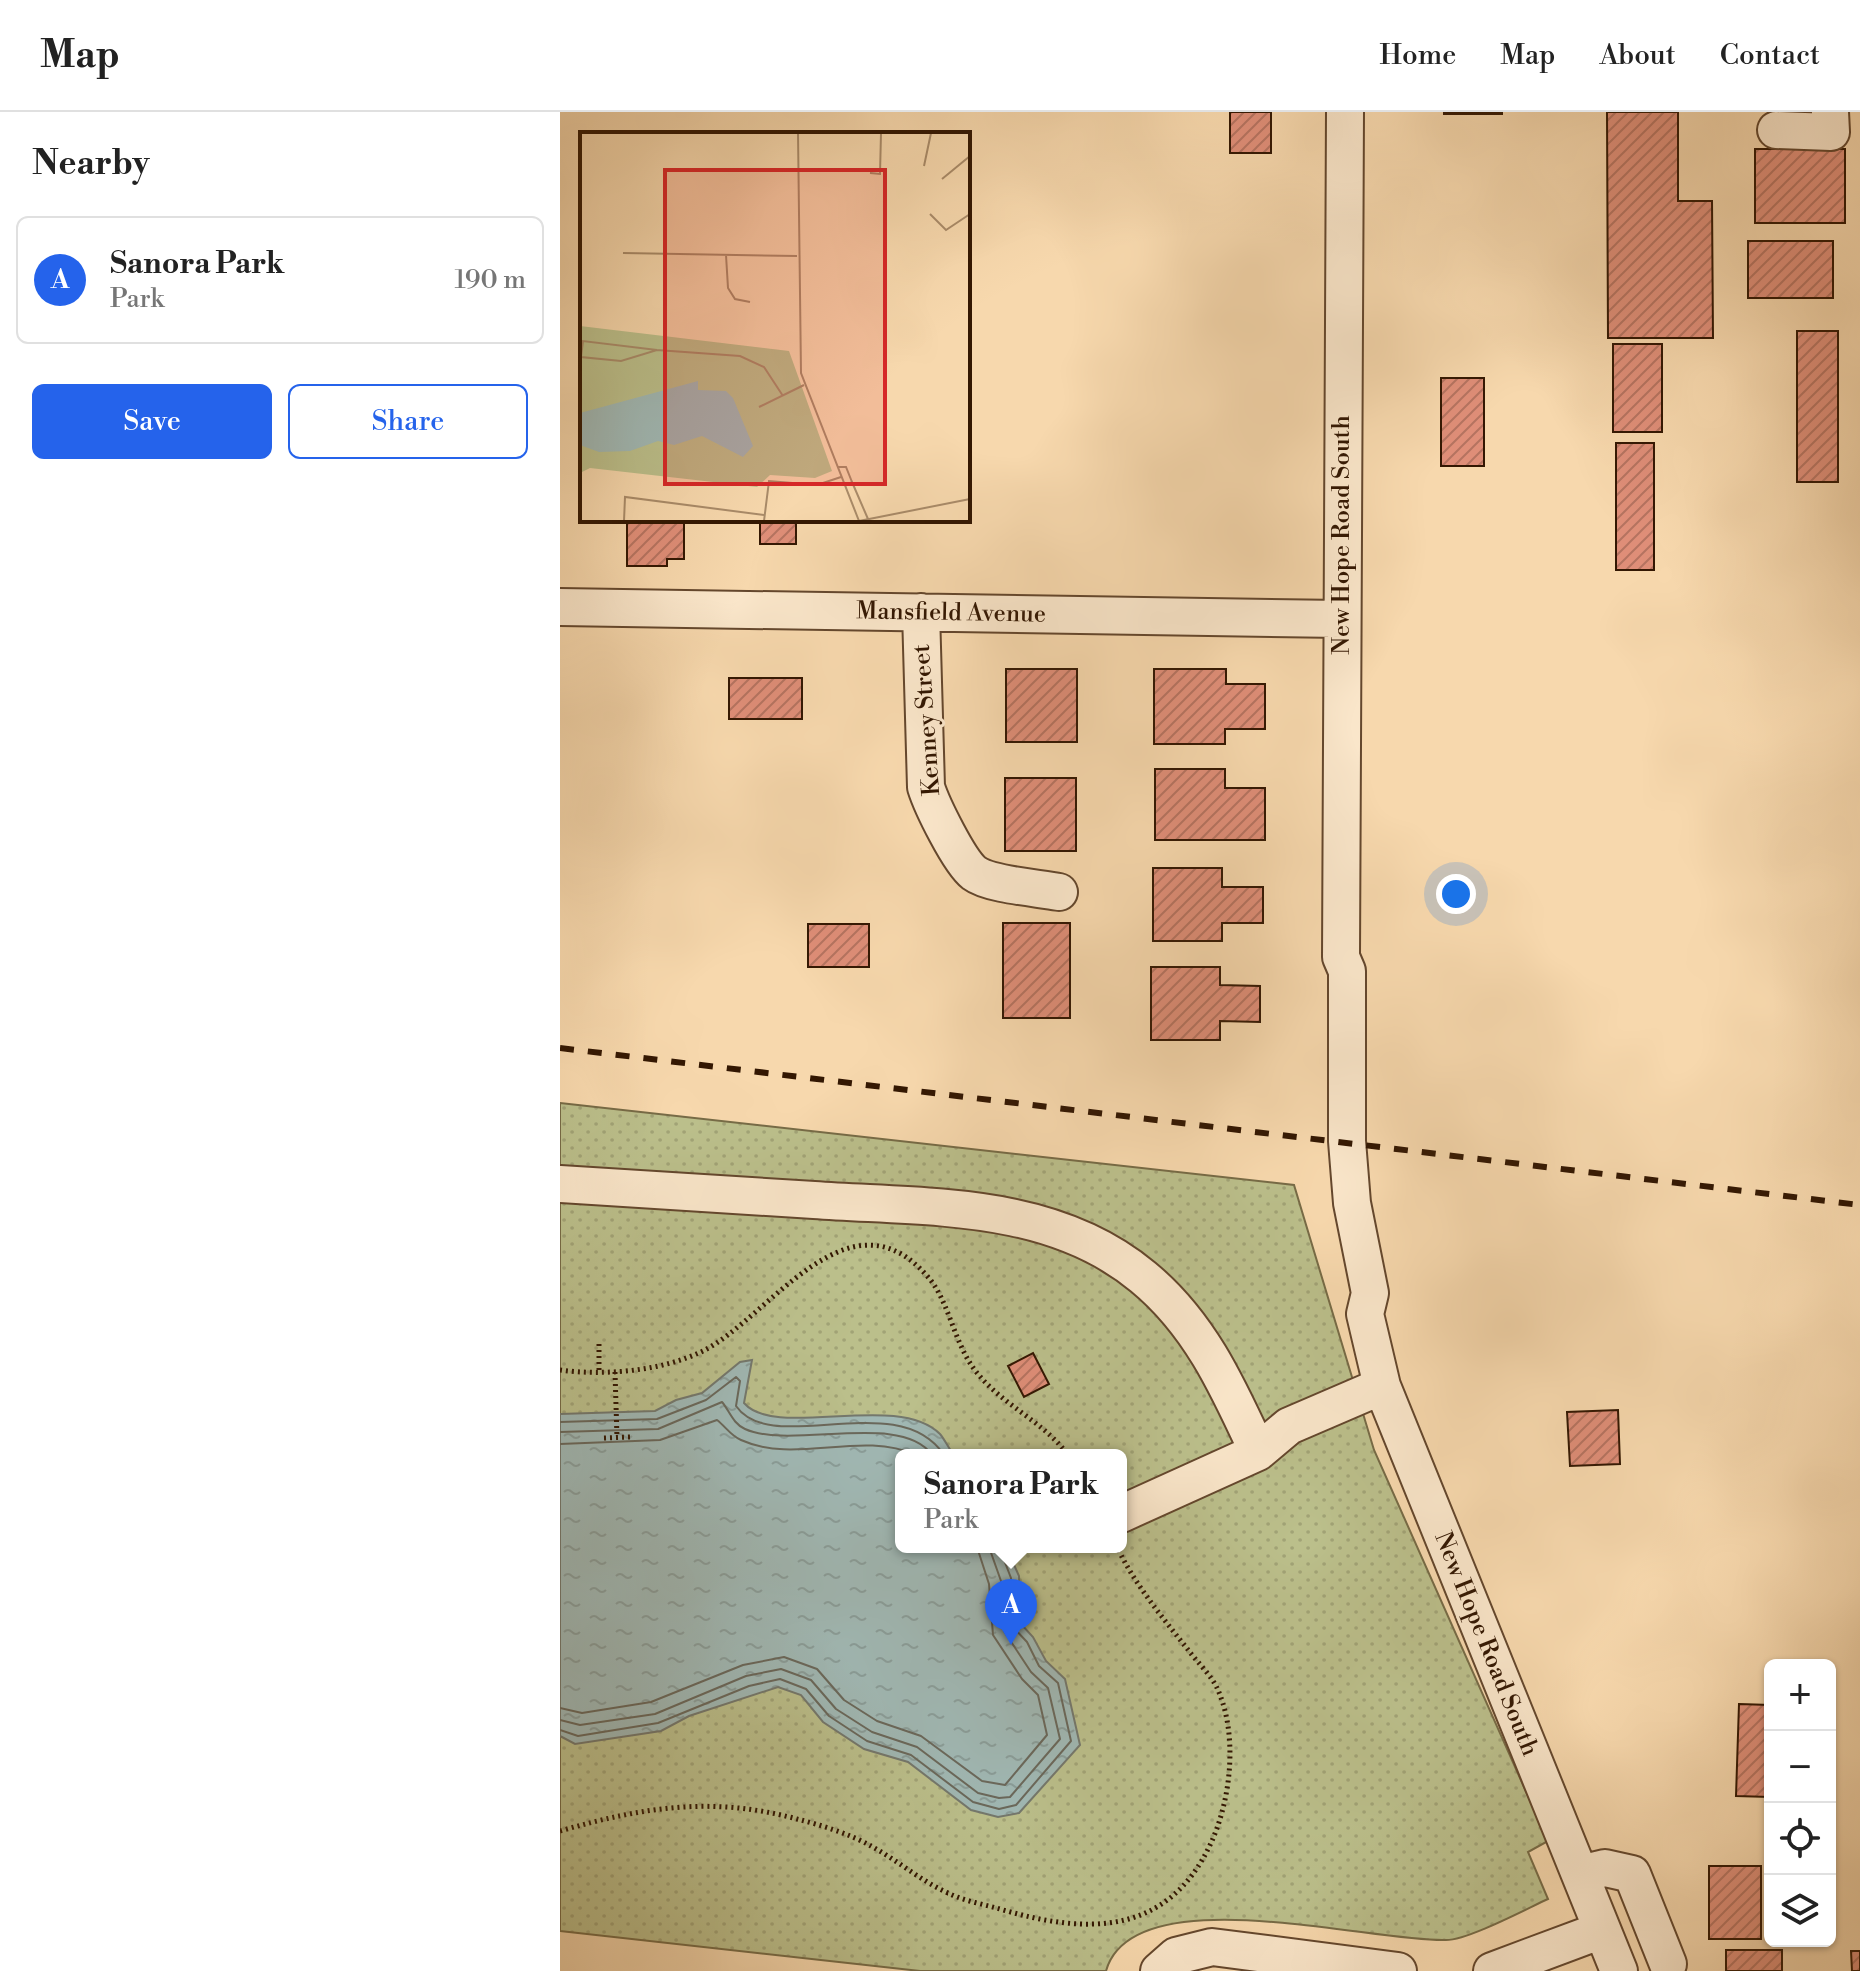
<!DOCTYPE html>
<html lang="en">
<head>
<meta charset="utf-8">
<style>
	body { margin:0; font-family:"Libre Bodoni",serif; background:#f6f6f6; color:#222 }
	.controls { position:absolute; right:24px; bottom:24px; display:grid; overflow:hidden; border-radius:12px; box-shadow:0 2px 6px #0004 }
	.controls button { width:72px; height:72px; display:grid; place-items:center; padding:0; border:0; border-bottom:2px solid #e0e0e0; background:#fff; color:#222; font:40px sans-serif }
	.you { position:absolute; left:896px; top:782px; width:28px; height:28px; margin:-20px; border:6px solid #fff; border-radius:50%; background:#1a73e8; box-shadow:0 0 0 12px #1a73e833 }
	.badge { display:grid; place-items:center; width:52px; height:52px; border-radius:50%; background:#2563eb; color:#fff; font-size:26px; font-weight:700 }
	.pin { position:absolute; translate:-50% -66px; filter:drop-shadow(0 2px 4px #0008) }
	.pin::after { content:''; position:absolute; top:42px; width:28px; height:24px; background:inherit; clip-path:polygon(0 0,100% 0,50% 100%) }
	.popup { position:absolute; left:335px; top:1337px; width:232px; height:104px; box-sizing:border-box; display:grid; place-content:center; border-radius:12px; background:#fff; filter:drop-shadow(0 2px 6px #0005); font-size:26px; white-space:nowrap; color:#767676 }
	.popup b { font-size:30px; color:#222 }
	.popup::after { content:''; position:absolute; left:50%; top:100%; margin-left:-16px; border:16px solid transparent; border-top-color:#fff }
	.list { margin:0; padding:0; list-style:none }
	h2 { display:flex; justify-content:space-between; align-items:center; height:104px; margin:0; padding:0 32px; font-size:34px }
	h2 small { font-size:26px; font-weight:400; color:#767676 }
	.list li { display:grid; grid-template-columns:52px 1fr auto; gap:24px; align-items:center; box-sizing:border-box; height:128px; margin:0 16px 16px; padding:0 16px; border:2px solid #e0e0e0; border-radius:12px }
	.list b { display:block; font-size:30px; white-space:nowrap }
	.list p { margin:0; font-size:26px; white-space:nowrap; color:#767676 }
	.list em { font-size:26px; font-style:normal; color:#767676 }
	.actions { display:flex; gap:16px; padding:24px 32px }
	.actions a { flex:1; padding:18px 0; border:2px solid #2563eb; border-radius:12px; text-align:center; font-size:28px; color:#2563eb }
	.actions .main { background:#2563eb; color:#fff }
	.icon { flex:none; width:44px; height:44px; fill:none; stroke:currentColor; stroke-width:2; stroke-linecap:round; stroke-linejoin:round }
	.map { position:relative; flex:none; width:1300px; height:1859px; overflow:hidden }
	header { display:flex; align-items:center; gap:48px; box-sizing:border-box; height:112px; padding:0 40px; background:#fff; border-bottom:2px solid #e0e0e0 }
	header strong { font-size:38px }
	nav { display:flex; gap:44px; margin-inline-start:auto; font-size:28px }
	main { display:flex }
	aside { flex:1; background:#fff }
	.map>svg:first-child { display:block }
</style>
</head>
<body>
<header>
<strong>Map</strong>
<nav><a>Home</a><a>Map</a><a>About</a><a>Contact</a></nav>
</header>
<main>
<aside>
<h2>Nearby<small></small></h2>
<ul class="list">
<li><span class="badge">A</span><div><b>Sanora Park</b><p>Park</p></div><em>190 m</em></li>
</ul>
<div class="actions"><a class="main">Save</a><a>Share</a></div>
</aside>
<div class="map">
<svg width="1300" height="1859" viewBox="0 0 1300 1859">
	<defs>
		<pattern id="grass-dots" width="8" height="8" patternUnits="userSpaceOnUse" patternTransform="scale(2)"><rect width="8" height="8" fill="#bbbf8b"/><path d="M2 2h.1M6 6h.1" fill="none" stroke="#a1a376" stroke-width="1.8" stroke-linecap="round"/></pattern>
		<pattern id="water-ripples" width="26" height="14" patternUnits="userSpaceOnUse" patternTransform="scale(2)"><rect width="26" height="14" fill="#a0b8b4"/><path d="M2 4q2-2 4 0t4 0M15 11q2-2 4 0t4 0" fill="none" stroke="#8a9d99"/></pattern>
		<pattern id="building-hatch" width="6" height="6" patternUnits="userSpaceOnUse" patternTransform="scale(2)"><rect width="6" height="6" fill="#df8e78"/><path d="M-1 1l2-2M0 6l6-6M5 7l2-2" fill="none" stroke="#b57360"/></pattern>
	</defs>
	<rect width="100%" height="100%" fill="#f7d8ad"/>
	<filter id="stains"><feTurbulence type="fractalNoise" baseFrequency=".0025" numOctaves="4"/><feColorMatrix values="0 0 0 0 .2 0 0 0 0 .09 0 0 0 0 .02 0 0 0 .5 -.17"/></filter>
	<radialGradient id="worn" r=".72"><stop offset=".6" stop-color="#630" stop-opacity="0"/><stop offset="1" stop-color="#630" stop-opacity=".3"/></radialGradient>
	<path fill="url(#grass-dots)" stroke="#776b46" stroke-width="2" fill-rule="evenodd" d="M0 991 734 1073 814 1338 988 1729 968 1740 988 1787C966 1797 908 1828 886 1828 814 1831 573 1764 546 1859H360L0 1819ZM341 1343H561V1435H341Z"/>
	<path fill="url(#water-ripples)" stroke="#74786d" stroke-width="2" d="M192 1248 184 1291C216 1328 337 1279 380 1322 385 1328 389 1337 394 1343H341V1435H446L459 1464 461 1512 473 1525 486 1549 505 1567 520 1633 459 1701 438 1705 411 1698 348 1650 304 1637 263 1610 241 1583 218 1575 129 1604 101 1619 15 1632 0 1624V1302L95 1299 116 1288 142 1281 180 1250Z"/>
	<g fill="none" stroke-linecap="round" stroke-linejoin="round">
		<path stroke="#6a685b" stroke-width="2" d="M0 1310 97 1307 146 1288 176 1265 180 1269 176 1294C212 1346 338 1274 384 1343
			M0 1320 98 1317 162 1290C169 1298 173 1312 185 1317 231 1338 342 1299 372 1343
			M0 1332 100 1328 157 1308C165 1314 171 1324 181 1328 236 1353 300 1318 356 1343
			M0 1596 22 1601 91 1590 183 1553 224 1545 257 1557 284 1588 317 1609 361 1624 422 1669 445 1673 487 1623 478 1583 462 1567 433 1523 429 1472 417 1435
			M0 1608 20 1613 95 1602 186 1564 221 1557 251 1568 276 1597 312 1620 357 1635 418 1681 439 1686 450 1685 500 1627 488 1576 471 1560 444 1519 441 1469 429 1435
			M0 1618 18 1624 98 1611 189 1574 220 1567 246 1577 269 1604 307 1629 351 1643 413 1690 439 1697 456 1693 511 1629 498 1571 479 1554 467 1530 453 1515 451 1466 439 1435"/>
	</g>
	<path fill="url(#building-hatch)" stroke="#331702" stroke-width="2" d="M670 0H711V41H670Z
		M884 0H942V2H884Z
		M1047 0H1118V89H1152L1153 226H1048Z
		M1195 37H1285V111H1195Z
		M1188 129H1273V186H1188Z
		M1237 219H1278V370H1237Z
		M1053 232H1102V320H1053Z
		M881 266H924V354H881Z
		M1056 331H1094V458H1056Z
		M67 408H124V447H107V454H67Z
		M200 408H236V432H200Z
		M446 557H517V630H446Z
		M594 557H666V572H705V617H665V632H594Z
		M169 566H242V607H169Z
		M595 657H665V676H705V728H595Z
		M445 666H516V739H445Z
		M593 756H662V775H703V811H662V829H593Z
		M443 811H510V906H443Z
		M248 812H309V855H248Z
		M591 855H660V873L700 874V910L660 909V928H591Z
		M473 1241 489 1272 464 1285 448 1254Z
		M1058 1298 1060 1352 1010 1354 1007 1300Z
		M1179 1592 1210 1593V1685L1176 1684Z
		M1149 1754H1201V1827H1149Z
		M1166 1838H1222V1859H1166Z
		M1291 1839H1300V1859H1292Z"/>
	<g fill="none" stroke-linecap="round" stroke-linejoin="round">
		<defs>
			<path id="minor" d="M785 0 781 845 787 859V1029L792 1091 810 1181 805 1202 822 1274 1059 1859
				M1216 18 1271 20 1270 0
				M0 495 782 507
				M361 500 366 675C372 694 399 749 414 761 430 773 479 776 499 780
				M0 1072C85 1077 169 1083 254 1088 366 1096 491 1088 583 1165 640 1212 668 1275 698 1340
				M561 1402 698 1340 729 1314 822 1274
				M1020 1762 1045 1756 1072 1762 1108 1852
				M599 1859 616 1844 652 1835 838 1859
				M932 1859 1042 1818"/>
		</defs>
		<use href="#minor" stroke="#64472d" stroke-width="40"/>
		<path stroke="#331702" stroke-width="5" stroke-dasharray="2 4" stroke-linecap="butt" d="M39 1232V1260
			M0 1258C45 1264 102 1259 143 1239 209 1206 289 1073 368 1165 390 1190 394 1234 418 1262 444 1294 484 1310 508 1343
			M55 1260 57 1326
			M44 1326 70 1325
			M0 1719C83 1695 153 1684 237 1707 261 1713 290 1722 311 1734 337 1748 361 1769 388 1781 404 1789 423 1792 440 1797 527 1823 608 1824 651 1731 671 1687 678 1624 658 1578 652 1564 638 1551 629 1539 603 1506 575 1473 557 1435"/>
		<use href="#minor" stroke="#fae6ca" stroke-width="36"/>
		<path stroke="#331702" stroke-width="6" stroke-dasharray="14 14" stroke-linecap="butt" d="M0 936 1300 1093"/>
	</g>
	<g text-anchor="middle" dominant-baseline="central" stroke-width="6" stroke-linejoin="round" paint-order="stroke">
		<g font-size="24" fill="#331702" stroke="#fae6ca">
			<text transform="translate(782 423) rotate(-90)">New Hope Road South</text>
			<text transform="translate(391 501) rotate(1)">Mansfield Avenue</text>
			<text transform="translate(367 608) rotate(-94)">Kenney Street</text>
			<text transform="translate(926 1532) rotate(68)">New Hope Road South</text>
		</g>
	</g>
	<g transform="translate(20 20)">
		<rect width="390" height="390" fill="#f7d8ad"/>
		<path d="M0 194 209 219 252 339 235 346 190 343 177 355 10 336 0 341Z" fill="#bbbf8b"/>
		<path d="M118 249V258L146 259 153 266 173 314 163 325 122 304 94 313 78 309 50 319 19 320 0 313V281Z" fill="#a0b8b4"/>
		<path fill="none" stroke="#a98b69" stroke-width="2" d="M218 1 221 241 279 389M344 34 351 1M290 41 300 42 301 1M362 47 390 24M350 82 366 98 390 82M43 121 217 124M146 123 148 156 155 167 170 170M77 218 3 209 1 225 41 229 77 218 160 224 184 235 203 264M179 275 224 253M257 335H266L272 350M265 354 272 350 288 387M44 389 45 365 184 383M184 389 189 349 237 353 261 345M279 389 390 367"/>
		<path fill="#d62828" fill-opacity="0.15" stroke="#d62828" stroke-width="4" d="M85 38H305V352H85Z"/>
		<rect width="390" height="390" fill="none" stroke="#331702" stroke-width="4"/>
	</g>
	<rect width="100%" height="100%" filter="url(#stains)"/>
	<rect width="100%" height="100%" fill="url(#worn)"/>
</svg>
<div class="controls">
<button>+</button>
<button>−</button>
<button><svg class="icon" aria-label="locate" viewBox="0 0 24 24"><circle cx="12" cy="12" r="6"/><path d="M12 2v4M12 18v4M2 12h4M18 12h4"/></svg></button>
<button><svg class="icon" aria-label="layers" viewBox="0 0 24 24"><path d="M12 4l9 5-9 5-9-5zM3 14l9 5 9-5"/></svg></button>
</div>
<div class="you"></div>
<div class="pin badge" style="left:451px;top:1533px">A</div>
<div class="popup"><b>Sanora Park</b>Park</div>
</div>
</main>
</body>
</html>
